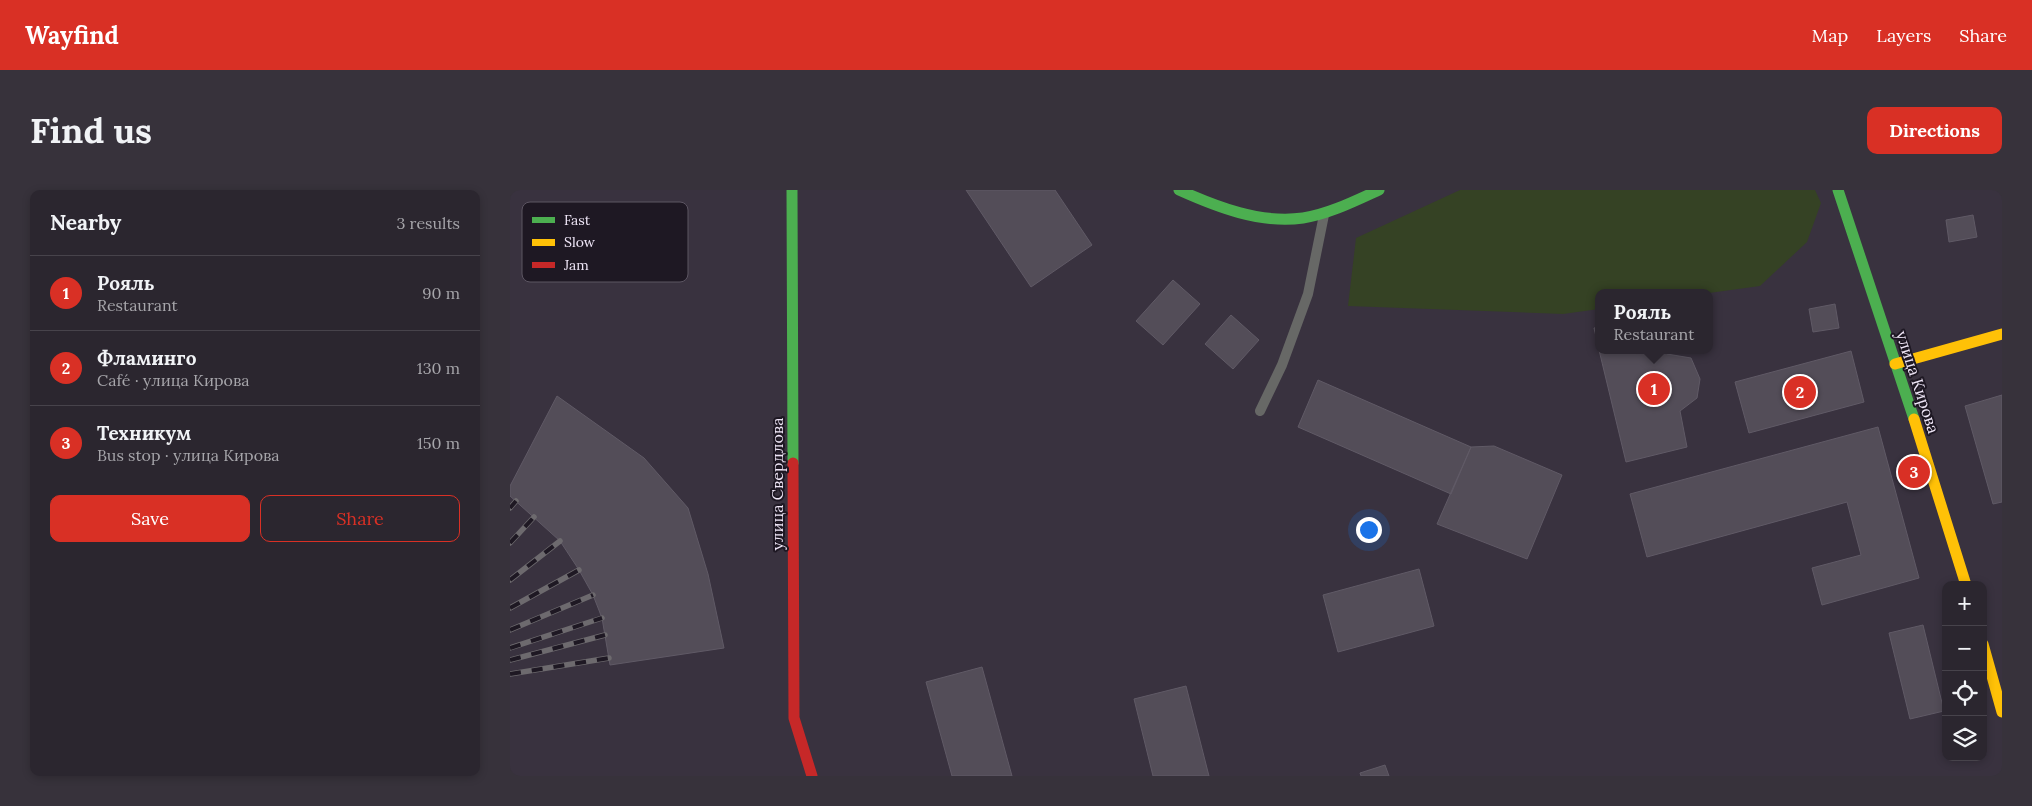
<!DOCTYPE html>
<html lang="en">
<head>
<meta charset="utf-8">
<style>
	body { margin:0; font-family:Lora,serif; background:#37323b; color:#f1f3f6 }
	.controls { position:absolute; right:15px; bottom:15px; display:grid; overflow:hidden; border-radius:10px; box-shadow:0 2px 8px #0003 }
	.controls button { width:45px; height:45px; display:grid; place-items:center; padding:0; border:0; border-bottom:1px solid #47434b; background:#2b262f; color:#f1f3f6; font:25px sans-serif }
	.you { position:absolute; left:858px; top:339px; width:18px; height:18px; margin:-12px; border:4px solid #fff; border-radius:50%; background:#1a73e8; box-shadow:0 0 0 8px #1a73e833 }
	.badge { display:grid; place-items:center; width:32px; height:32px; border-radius:50%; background:#d93025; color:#fff; font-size:16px; font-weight:700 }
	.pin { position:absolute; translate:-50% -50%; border:2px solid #fff; box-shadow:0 1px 5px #0006 }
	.popup { position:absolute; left:1085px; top:99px; width:118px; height:65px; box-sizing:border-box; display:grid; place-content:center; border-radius:10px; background:#2b262f; filter:drop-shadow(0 1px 4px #0005); font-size:16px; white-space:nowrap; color:#a6a5aa }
	.popup b { font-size:19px; color:#f1f3f6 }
	.popup::after { content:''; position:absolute; left:50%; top:100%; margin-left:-10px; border:10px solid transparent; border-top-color:#2b262f }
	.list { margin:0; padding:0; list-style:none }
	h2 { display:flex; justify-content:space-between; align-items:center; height:65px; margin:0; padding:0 20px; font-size:21px }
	h2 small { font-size:16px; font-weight:400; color:#a6a5aa }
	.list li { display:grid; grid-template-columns:32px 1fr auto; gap:15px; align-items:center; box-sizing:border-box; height:75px; padding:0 20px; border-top:1px solid #47434b }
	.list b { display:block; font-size:19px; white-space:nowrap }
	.list p { margin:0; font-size:16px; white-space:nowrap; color:#a6a5aa }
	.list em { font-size:16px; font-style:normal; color:#a6a5aa }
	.actions { display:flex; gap:10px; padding:15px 20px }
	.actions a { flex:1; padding:11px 0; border:1px solid #d93025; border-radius:10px; text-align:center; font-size:18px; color:#d93025 }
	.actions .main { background:#d93025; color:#fff }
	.icon { flex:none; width:28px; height:28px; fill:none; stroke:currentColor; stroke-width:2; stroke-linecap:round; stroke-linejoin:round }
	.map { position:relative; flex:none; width:1492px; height:586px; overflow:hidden; border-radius:10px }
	header { display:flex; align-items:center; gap:30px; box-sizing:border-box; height:70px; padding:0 25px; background:#d93025; color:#fff }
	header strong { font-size:24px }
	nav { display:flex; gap:28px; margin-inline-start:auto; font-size:18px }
	.intro { display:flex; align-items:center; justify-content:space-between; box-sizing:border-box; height:120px; padding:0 30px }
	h1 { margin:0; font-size:35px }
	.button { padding:12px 22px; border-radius:10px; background:#d93025; color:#fff; font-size:18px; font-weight:700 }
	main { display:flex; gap:30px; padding:0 30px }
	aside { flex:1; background:#2b262f; border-radius:10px; box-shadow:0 2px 8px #0003 }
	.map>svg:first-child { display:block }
</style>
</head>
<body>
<header>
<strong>Wayfind</strong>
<nav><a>Map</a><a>Layers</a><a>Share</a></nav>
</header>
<div class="intro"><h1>Find us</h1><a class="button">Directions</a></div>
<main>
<aside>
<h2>Nearby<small>3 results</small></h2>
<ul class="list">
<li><span class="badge">1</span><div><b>Рояль</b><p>Restaurant</p></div><em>90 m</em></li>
<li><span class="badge">2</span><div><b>Фламинго</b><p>Café · улица Кирова</p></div><em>130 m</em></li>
<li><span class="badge">3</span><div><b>Техникум</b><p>Bus stop · улица Кирова</p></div><em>150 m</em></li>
</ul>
<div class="actions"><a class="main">Save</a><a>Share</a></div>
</aside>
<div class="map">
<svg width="1492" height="586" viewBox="0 0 1492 586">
	<rect width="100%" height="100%" fill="#39323f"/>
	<path fill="#354224" d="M950 0H1305L1311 13 1297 52 1250 96 1199 103H1089V119L1053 124 838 116 846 48Z"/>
	<path fill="#534d58" stroke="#605a66" d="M456 0H545L582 55 521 97Z
		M1463 25 1467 47 1439 52 1436 30Z
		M663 90 690 114 653 155 626 131Z
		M1325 114 1329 138 1303 142 1299 119Z
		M721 125 749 150 723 179 695 154Z
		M1089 137V159L1084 138Z
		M1089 160H1156L1157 164 1181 168 1190 189 1187 208 1170 221 1177 257 1116 272Z
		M1341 161 1354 212 1239 243 1225 192Z
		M808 190 961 257 941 304 788 237Z
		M1492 205V312L1483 314 1455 216Z
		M47 206 134 268 178 318 198 384 214 458 100 475 92 428 83 405 69 380 50 351 0 306V296Z
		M1368 237 1409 388 1312 415 1302 378 1351 365 1337 312 1137 367 1120 304Z
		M984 256 1052 285 1017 369 927 334 961 257Z
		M909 379 924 436 828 462 813 405Z
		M1413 435 1434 521 1400 529 1379 443Z
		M472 477 502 586H442L416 492Z
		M676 496 699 586H643L624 509Z
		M875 575 879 586H851L850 583Z"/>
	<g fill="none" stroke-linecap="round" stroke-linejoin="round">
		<path stroke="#676866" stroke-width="10" d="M750 221 772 175 798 104 814 25"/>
		<path stroke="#4caf50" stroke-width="11" d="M282 0 283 273
			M669 0C707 17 750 34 793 28 819 24 845 11 869 0
			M1328 0 1404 229"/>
		<path stroke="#ffc107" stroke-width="11" d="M1385 174 1492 144
			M1404 229 1456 395
			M1473 454 1492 522"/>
		<path stroke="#c62828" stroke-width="11" d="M283 273 284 528 302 586"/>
		<defs>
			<path id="rail" d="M0 318 6 311
				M0 353 24 327
				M0 390 50 351
				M0 418 69 380
				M0 440 83 405
				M0 458 92 428
				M0 470 95 445
				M0 484 99 468"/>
		</defs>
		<use href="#rail" stroke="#6d6a6e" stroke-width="5.5"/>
		<use href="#rail" stroke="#1e1823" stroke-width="4" stroke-dasharray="11" stroke-linecap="butt"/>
	</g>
	<g text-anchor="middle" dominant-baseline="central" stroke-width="4" stroke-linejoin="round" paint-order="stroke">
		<g font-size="16" fill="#efe6f7" stroke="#1e1823">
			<text transform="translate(1408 192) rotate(72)">улица Кирова</text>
			<text transform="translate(267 294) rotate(-90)">улица Свердлова</text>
		</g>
	</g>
	<rect x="12" y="12" width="166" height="80" rx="8" fill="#1e1823" stroke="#5d5663" stroke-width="1"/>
	<rect x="22" y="27" width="23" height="6" fill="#4caf50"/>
	<rect x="22" y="49" width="23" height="7" fill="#ffc107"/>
	<rect x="22" y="72" width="23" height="6" fill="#c62828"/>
	<g font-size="14" fill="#efe6f7">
		<text x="54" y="35">Fast</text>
		<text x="54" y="57">Slow</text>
		<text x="54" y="80">Jam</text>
	</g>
</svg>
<div class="controls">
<button>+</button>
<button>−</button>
<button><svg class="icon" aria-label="locate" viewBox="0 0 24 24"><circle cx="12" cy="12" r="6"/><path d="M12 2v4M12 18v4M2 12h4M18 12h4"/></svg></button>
<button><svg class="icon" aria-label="layers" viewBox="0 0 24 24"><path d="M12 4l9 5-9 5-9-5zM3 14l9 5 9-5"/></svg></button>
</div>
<div class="you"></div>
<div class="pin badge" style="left:1144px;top:199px">1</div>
<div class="popup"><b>Рояль</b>Restaurant</div>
<div class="pin badge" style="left:1290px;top:202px">2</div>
<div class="pin badge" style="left:1404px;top:282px">3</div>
</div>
</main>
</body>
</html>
